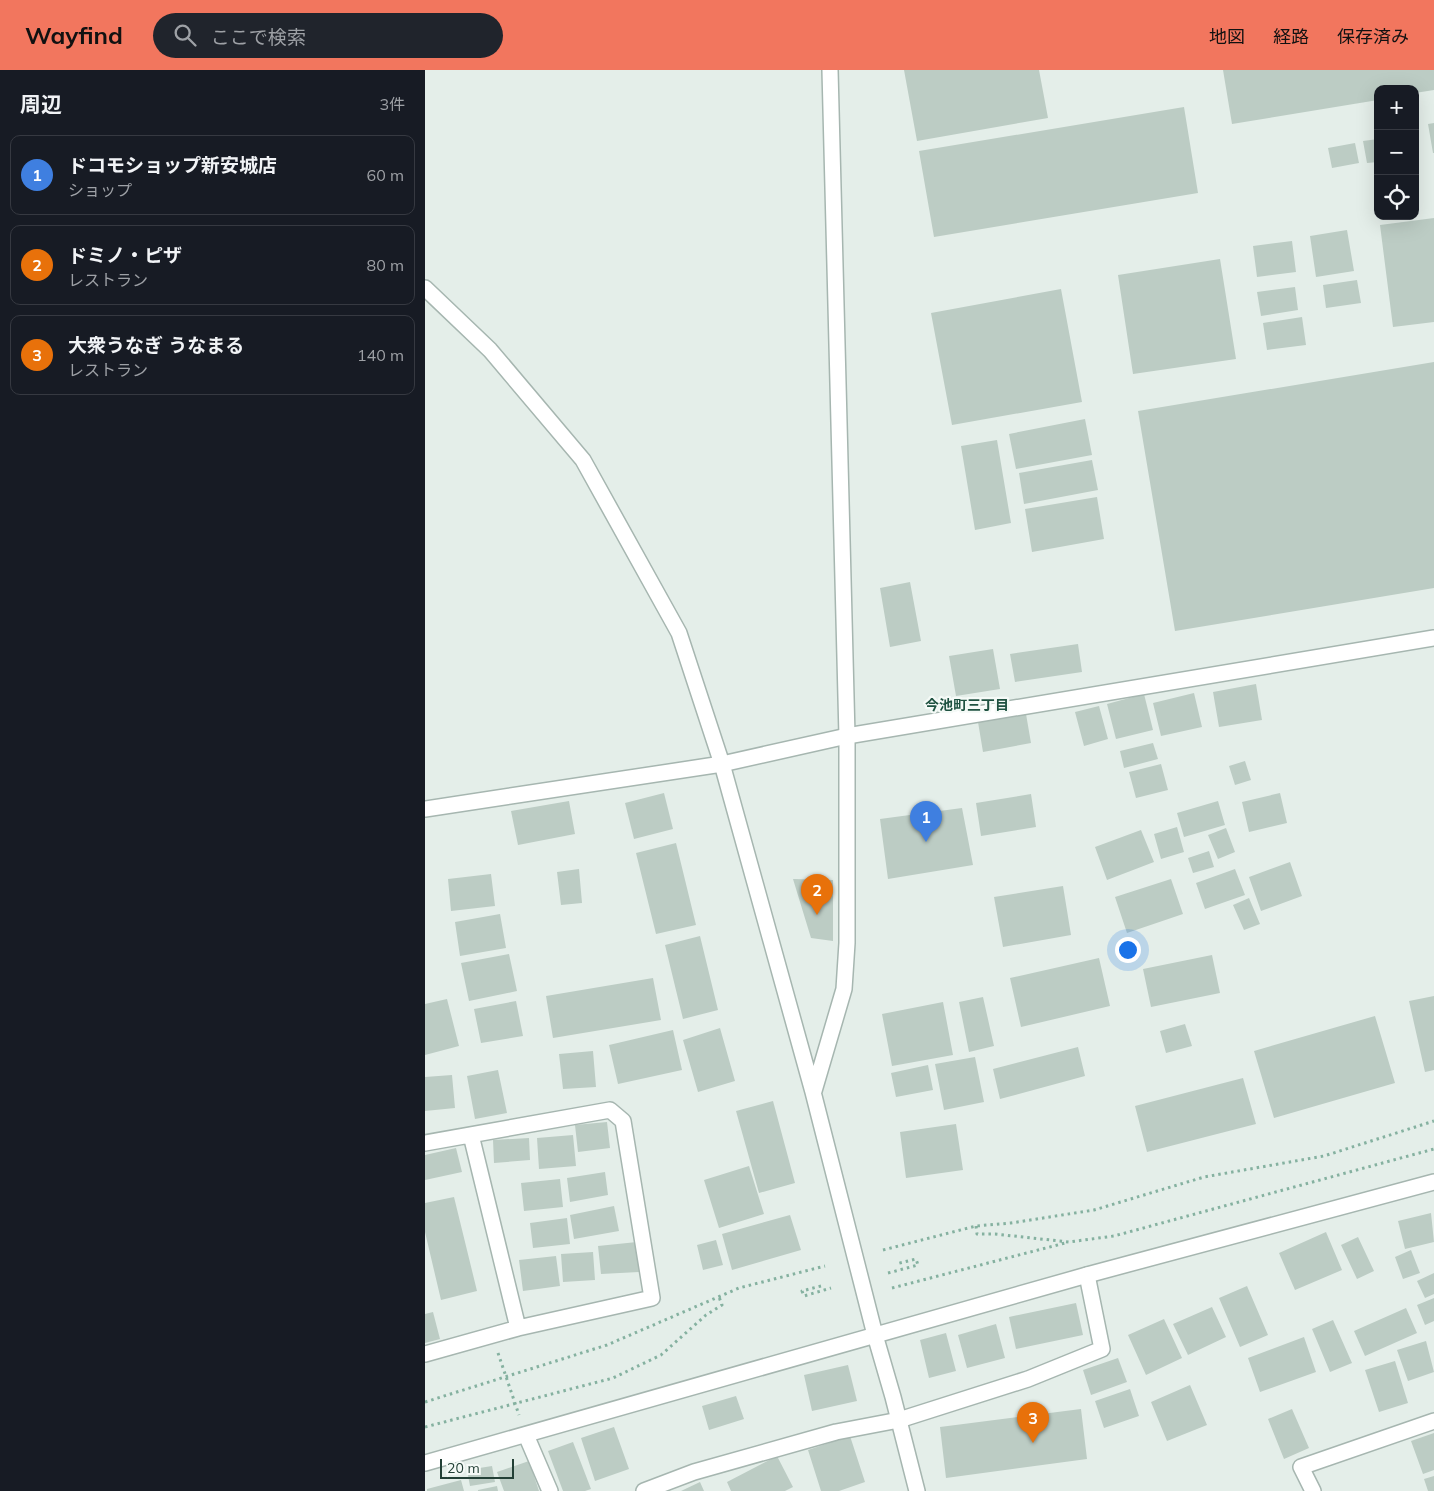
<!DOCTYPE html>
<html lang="ja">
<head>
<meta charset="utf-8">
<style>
	body { margin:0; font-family:Mulish,"Noto Sans JP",sans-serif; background:#20242c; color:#f1f3f6 }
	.controls { position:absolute; right:15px; top:15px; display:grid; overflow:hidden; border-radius:10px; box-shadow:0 5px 20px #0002 }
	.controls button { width:45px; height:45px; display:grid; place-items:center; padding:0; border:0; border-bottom:1px solid #363941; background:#171b24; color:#f1f3f6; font:25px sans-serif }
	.scale { position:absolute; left:15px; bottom:12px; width:74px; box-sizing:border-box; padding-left:5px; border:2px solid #234036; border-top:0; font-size:14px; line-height:18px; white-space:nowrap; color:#234036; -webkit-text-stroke:4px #f5faf7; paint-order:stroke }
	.you { position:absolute; left:702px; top:879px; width:18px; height:18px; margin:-12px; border:4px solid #fff; border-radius:50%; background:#1a73e8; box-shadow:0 0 0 8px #1a73e833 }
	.badge { display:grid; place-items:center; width:32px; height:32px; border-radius:50%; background:#f2765e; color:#fff; font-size:16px; font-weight:700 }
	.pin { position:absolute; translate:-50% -41px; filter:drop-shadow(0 1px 2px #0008) }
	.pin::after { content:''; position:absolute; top:26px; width:18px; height:15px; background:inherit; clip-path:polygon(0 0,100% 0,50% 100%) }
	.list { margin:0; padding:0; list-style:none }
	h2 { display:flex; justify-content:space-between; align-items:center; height:65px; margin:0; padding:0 20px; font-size:21px }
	h2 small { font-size:16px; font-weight:400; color:#9ea1a6 }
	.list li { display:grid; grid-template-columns:32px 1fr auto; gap:15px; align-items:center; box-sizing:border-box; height:80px; margin:0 10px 10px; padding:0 10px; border:1px solid #363941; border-radius:10px }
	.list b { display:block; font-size:19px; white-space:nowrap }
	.list p { margin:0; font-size:16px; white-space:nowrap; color:#9ea1a6 }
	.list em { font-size:16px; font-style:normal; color:#9ea1a6 }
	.icon { flex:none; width:28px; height:28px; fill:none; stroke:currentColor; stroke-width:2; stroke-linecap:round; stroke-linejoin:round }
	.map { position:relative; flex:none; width:1009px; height:1421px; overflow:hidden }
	header { display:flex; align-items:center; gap:30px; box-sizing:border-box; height:70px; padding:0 25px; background:#f2765e; color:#111 }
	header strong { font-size:24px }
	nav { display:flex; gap:28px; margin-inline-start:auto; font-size:18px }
	.search { width:350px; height:45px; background:#20242c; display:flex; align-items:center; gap:12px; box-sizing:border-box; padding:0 18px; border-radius:28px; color:#9ea1a6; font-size:19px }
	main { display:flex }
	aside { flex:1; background:#171b24 }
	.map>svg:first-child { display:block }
</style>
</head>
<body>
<header>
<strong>Wayfind</strong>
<div class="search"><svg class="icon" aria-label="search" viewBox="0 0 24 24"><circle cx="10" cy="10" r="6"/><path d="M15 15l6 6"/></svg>ここで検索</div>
<nav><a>地図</a><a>経路</a><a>保存済み</a></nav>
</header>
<main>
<aside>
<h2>周辺<small>3件</small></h2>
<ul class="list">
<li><span class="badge" style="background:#3f7fe0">1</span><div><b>ドコモショップ新安城店</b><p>ショップ</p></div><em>60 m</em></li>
<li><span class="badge" style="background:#e8710a">2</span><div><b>ドミノ・ピザ</b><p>レストラン</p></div><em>80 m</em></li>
<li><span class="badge" style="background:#e8710a">3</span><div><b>大衆うなぎ うなまる</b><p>レストラン</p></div><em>140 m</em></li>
</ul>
</aside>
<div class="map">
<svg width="1009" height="1421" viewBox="0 0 1009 1421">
	<rect width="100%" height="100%" fill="#e4eee9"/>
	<path fill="#bcccc4" d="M479 0H614L623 48 492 71Z
		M798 0H1009V20L990 23V19H953V30L807 54Z
		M759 37 773 123 509 167 494 81Z
		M1009 53V83H1008L1003 54Z
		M953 69V92L942 93 938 71Z
		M930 73 934 93 907 98 903 78Z
		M1009 148V252L968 257 955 155Z
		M922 160 929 201 891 207 885 166Z
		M867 171 871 202 832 207 828 176Z
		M795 189 811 289 708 304 693 205Z
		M932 210 936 233 901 238 898 215Z
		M870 217 873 240 836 246 832 222Z
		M636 219 657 332 527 355 506 243Z
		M877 247 881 275 842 280 838 253Z
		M1009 292V518L750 561 713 341Z
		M660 349 667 385 591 399 584 364Z
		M572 370 586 453 550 460 536 376Z
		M667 390 673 420 599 434 594 403Z
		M672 427 679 469 607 482 600 439Z
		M485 512 496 571 465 577 455 518Z
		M653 574 657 602 590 612 585 584Z
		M568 579 575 619 531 626 524 586Z
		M831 614 837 650 794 657 788 622Z
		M769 623 777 657 736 666 728 633Z
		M719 624 728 660 691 669 682 634Z
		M674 636 683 669 659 676 650 642Z
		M601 644 606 673 558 682 553 652Z
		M728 673 733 689 699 698 695 681Z
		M820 691 826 710 810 715 804 696Z
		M736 694 743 720 711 728 704 702Z
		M239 723 248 759 209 769 200 733Z
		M855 723 862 753 824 762 817 732Z
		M606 724 611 757 556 766 551 733Z
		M144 731 150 764 93 775 86 741Z
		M793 731 800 755 759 767 752 743Z
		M537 738 548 795 463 809 455 749Z
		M752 757 759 782 736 789 729 764Z
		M801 758 810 782 793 789 783 765Z
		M716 760 729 792 682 810 670 777Z
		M251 773 271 855 231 864 211 783Z
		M784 781 789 797 768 803 763 788Z
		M865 792 877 826 836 841 824 807Z
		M154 799 157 833 136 835 132 802Z
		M810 799 820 825 780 839 771 813Z
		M66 804 70 836 26 841 23 809Z
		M368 809 408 810V871L386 868Z
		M746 809 758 844 702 863 690 827Z
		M638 816 646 865 578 877 569 827Z
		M824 828 835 854 819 860 808 835Z
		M75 844 81 878 35 886 30 852Z
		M275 866 293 940 258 949 240 875Z
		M84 884 92 921 44 931 36 893Z
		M787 885 795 923 726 937 718 899Z
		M674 888 685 936 596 957 585 908Z
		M228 908 236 950 128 968 121 926Z
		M1009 926V1000L1000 1002 984 931Z
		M558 927 569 976 544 982 534 932Z
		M22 929 34 976 0 985V934Z
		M91 931 98 966 56 973 49 939Z
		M518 932 528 985 467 996 457 944Z
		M950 946 970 1013 849 1048 829 981Z
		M760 954 767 976 741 983 735 961Z
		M295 958 310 1011 273 1022 258 970Z
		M248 960 257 1000 193 1014 184 975Z
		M653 977 660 1006 575 1029 568 999Z
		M168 981 171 1017 138 1019 134 984Z
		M550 987 559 1032 519 1040 510 994Z
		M503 995 508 1020 471 1027 466 1003Z
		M73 1000 82 1043 50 1049 42 1006Z
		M27 1005 30 1038 0 1041V1007Z
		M818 1008 831 1054 722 1082 710 1036Z
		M348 1031 370 1113 334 1123 311 1041Z
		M182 1052 185 1078 153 1082 150 1055Z
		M531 1054 538 1100 481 1108 475 1062Z
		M148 1065 151 1096 114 1099 112 1068Z
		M104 1068 105 1090 69 1093 68 1070Z
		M31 1078 37 1102 0 1110V1085Z
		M324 1096 339 1144 294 1158 279 1110Z
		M180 1102 183 1125 145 1132 142 1108Z
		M135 1109 138 1137 99 1141 96 1113Z
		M29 1127 52 1221 16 1230 0 1162V1133Z
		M189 1136 194 1161 149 1169 145 1145Z
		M1006 1143 1009 1172 980 1179 973 1151Z
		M365 1145 376 1180 307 1200 297 1164Z
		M142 1148 145 1174 108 1178 105 1153Z
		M901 1162 917 1200 870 1220 854 1183Z
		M933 1167 949 1201 932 1209 916 1175Z
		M291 1170 298 1195 278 1200 272 1175Z
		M212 1172 214 1202 176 1204 173 1176Z
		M986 1180 995 1203 978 1209 970 1187Z
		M168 1182 170 1210 138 1212 136 1184Z
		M131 1186 135 1216 98 1221 94 1190Z
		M1009 1203V1224L1000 1228 992 1211Z
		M822 1216 843 1265 815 1277 794 1228Z
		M1009 1228V1251L1000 1255 992 1235Z
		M651 1233 658 1265 591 1279 584 1247Z
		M787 1237 801 1267 763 1285 748 1254Z
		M981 1238 992 1263 940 1286 929 1261Z
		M8 1242 15 1269 0 1273V1244Z
		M739 1249 757 1288 721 1305 703 1265Z
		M908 1250 927 1293 905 1302 887 1259Z
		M571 1254 580 1288 542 1298 533 1265Z
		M521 1263 531 1301 504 1308 495 1270Z
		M879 1267 891 1302 835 1322 823 1288Z
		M1001 1271 1009 1302 983 1311 972 1280Z
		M693 1288 702 1312 666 1325 658 1300Z
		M970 1291 983 1333 954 1342 940 1300Z
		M423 1295 432 1331 387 1341 379 1305Z
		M765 1315 782 1355 742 1371 726 1332Z
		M705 1319 714 1346 679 1358 670 1331Z
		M311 1326 319 1349 284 1360 277 1336Z
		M656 1339 662 1389 521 1408 515 1357Z
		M867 1339 884 1378 859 1389 843 1349Z
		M189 1357 204 1399 170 1411 156 1368Z
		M1009 1363V1400L998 1404 986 1371Z
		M425 1366 440 1412 414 1421H396L383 1380Z
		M148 1372 166 1419 160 1421H138L123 1381Z
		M352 1386 368 1417 360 1421H306L302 1412Z
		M104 1391 114 1421H79L72 1402Z
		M67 1396 70 1412 45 1416 42 1400Z
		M1009 1406V1421H1003L999 1409Z
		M36 1410 39 1421H2V1419Z
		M275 1412 279 1421H256Z
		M72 1416 73 1421H53V1420Z"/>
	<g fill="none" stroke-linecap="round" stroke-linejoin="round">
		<defs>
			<path id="minor" d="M0 739 297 694 422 666 1009 568
				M46 1065 93 1258
				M0 1073 185 1040 198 1051 227 1228 93 1258 0 1284
				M101 1365 125 1421
				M219 1421 269 1402 411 1362 474 1350 603 1309 677 1279 662 1205
				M888 1421 876 1397 1009 1351"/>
			<path id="tertiary" d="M0 218 65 280 158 390 254 563 297 694 388 1022 450 1265 468 1327 492 1421
				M389 1021 419 919 422 873V666L405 0
				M0 1393 662 1205 1009 1112"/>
		</defs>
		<use href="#minor" stroke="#a6b6b0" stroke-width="18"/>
		<use href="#tertiary" stroke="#a6b6b0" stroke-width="18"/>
		<path stroke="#85b1a0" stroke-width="3" stroke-dasharray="2.5 4" stroke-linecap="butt" d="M551 1156 552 1164H570L644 1172 689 1166 1009 1079
			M458 1180 551 1156 586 1153 669 1140 779 1107 899 1086 1009 1051
			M463 1203 493 1195 491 1189 471 1194
			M396 1216 377 1221 379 1226 406 1218
			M467 1218 640 1173
			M73 1283 94 1345
			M0 1332 182 1275 314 1218 400 1196
			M0 1357 188 1308 236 1285 281 1245 297 1235 294 1227"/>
		<use href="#minor" stroke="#fff" stroke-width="15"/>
		<use href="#tertiary" stroke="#fff" stroke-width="15"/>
	</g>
	<g text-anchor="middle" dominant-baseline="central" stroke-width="4.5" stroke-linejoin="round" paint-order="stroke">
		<g font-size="14" font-weight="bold" fill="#1f5241" stroke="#f5faf7">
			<text x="542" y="635">今池町三丁目</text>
		</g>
	</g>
</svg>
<div class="controls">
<button>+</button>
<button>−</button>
<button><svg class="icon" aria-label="locate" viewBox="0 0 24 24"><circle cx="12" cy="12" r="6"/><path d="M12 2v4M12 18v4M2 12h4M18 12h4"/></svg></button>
</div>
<div class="scale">20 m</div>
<div class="you"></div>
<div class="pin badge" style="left:501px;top:772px;background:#3f7fe0">1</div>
<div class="pin badge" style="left:392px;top:845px;background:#e8710a">2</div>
<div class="pin badge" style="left:608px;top:1373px;background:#e8710a">3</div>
</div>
</main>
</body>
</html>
